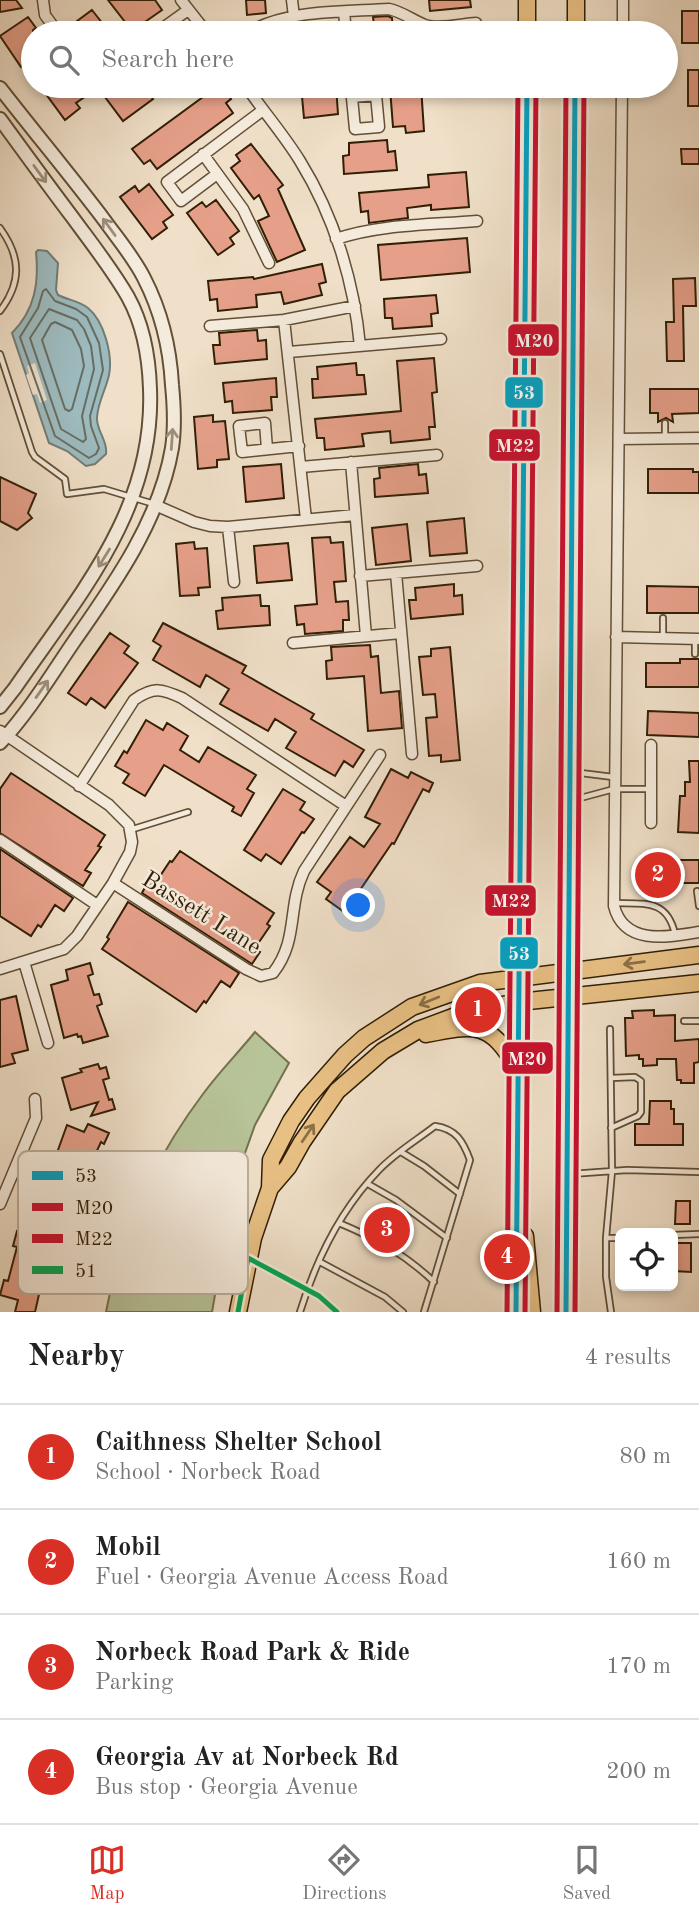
<!DOCTYPE html>
<html lang="en">
<head>
<meta charset="utf-8">
<style>
	body { margin:0; font-family:"Old Standard TT",serif; background:#f2f2f2; color:#222 }
	.controls { position:absolute; right:21px; bottom:21px; display:grid; overflow:hidden; border-radius:10px; box-shadow:0 4px 10px #0003 }
	.controls button { width:63px; height:63px; display:grid; place-items:center; padding:0; border:0; border-bottom:2px solid #e0e0e0; background:#fff; color:#222; font:35px sans-serif }
	.you { position:absolute; left:359px; top:906px; width:24px; height:24px; margin:-18px; border:5px solid #fff; border-radius:50%; background:#1a73e8; box-shadow:0 0 0 10px #1a73e833 }
	.badge { display:grid; place-items:center; width:46px; height:46px; border-radius:50%; background:#d93025; color:#fff; font-size:23px; font-weight:700 }
	.pin { position:absolute; translate:-50% -50%; border:4px solid #fff; box-shadow:0 2px 7px #0006 }
	.list { margin:0; padding:0; list-style:none }
	h2 { display:flex; justify-content:space-between; align-items:center; height:91px; margin:0; padding:0 28px; font-size:30px }
	h2 small { font-size:23px; font-weight:400; color:#767676 }
	.list li { display:grid; grid-template-columns:46px 1fr auto; gap:21px; align-items:center; box-sizing:border-box; height:105px; padding:0 28px; border-top:2px solid #e0e0e0 }
	.list b { display:block; font-size:26px; white-space:nowrap }
	.list p { margin:0; font-size:23px; white-space:nowrap; color:#767676 }
	.list em { font-size:23px; font-style:normal; color:#767676 }
	.icon { flex:none; width:38px; height:38px; fill:none; stroke:currentColor; stroke-width:2; stroke-linecap:round; stroke-linejoin:round }
	.map { position:relative; flex:none; width:699px; height:1312px; overflow:hidden }
	.search { position:absolute; background:#fff; box-shadow:0 4px 10px #0003; left:21px; right:21px; top:21px; height:77px; display:flex; align-items:center; gap:18px; box-sizing:border-box; padding:0 24px; border-radius:38px; color:#767676; font-size:26px }
	.sheet { height:511px; background:#fff }
	nav { display:flex; justify-content:space-around; align-items:center; box-sizing:border-box; height:98px; border-top:2px solid #e0e0e0; background:#fff; font-size:19px; color:#767676 }
	nav a { display:grid; justify-items:center; gap:4px }
	nav .on { color:#d93025 }
	.map>svg:first-child { display:block }
</style>
</head>
<body>
<div class="map">
<svg width="699" height="1312" viewBox="0 0 699 1312">
	<rect width="100%" height="100%" fill="#f0e0c9"/>
	<filter id="stains"><feTurbulence type="fractalNoise" baseFrequency=".00286" numOctaves="4"/><feColorMatrix values="0 0 0 0 .2 0 0 0 0 .09 0 0 0 0 .02 0 0 0 .5 -.17"/></filter>
	<radialGradient id="worn" r=".72"><stop offset=".6" stop-color="#630" stop-opacity="0"/><stop offset="1" stop-color="#630" stop-opacity=".3"/></radialGradient>
	<path fill="#b7c398" stroke="#74714e" stroke-width="2" d="M255 1032 289 1063 255 1125 235 1181 212 1312H106C121 1232 154 1159 203 1094 219 1072 238 1053 255 1032Z"/>
	<path fill="#9dbbbf" stroke="#727d75" stroke-width="2" d="M38 250 47 251 58 263 56 290 58 295C68 300 79 301 88 308 104 321 113 355 109 375 106 389 98 402 97 417 96 431 108 440 106 454L95 464 86 466 67 451 49 443 12 333C35 310 39 283 36 252Z"/>
	<path fill="#f0e0c9" d="M35 363 47 400 40 403 37 394 33 395 26 375 29 373 27 366Z"/>
	<g fill="none" stroke-linecap="round" stroke-linejoin="round">
		<path stroke="#676d62" stroke-width="2" d="M46 289 55 301 76 309 87 317 99 343 103 370 90 416 91 426 99 448 96 454 89 458 55 436 20 337 38 308 43 291Z
			M49 309 77 320 84 329 91 346 94 369 82 416 86 439 83 442 61 429 30 338Z
			M55 322 72 330 81 349 84 366 72 409 69 411 65 409 42 340 51 324Z"/>
	</g>
	<path fill="#e6a08a" stroke="#311f05" stroke-width="2" d="M0 0H16L22 8 0 12Z
		M108 0H155L162 10 132 31Z
		M246 0H265L266 13 247 15Z
		M429 0H470L471 7 430 11Z
		M92 10 110 33H65V30Z
		M682 11H699V43H682Z
		M388 16 392 18 393 33H375L373 17Z
		M28 17 36 28 33 30V58L21 67 0 36Z
		M688 70H699V106H688Z
		M40 86H63L67 92 78 86 86 96 76 103 80 108 65 120Z
		M112 86H143L153 99 123 121 102 93Z
		M218 86H221L231 99 226 103 233 113 157 169 150 160 144 164 132 149Z
		M301 86H336L338 114 304 118Z
		M402 86H421L424 131 406 133 405 126 393 127 390 88Z
		M387 140 388 152 395 151 397 170 344 174 343 156 349 155V143Z
		M251 144 283 185 278 189 305 250 277 262 258 221 269 216 259 195 254 199 231 168 240 161 236 155Z
		M681 149H699V164H682Z
		M466 172 469 207 431 210V205L407 208 408 218 369 223 368 211 361 212 359 193 429 187 428 175Z
		M149 184 173 215 163 222 167 228 152 239 120 197 135 186 139 192Z
		M216 200 239 231 230 238 234 244 218 255 187 213 202 202 206 207Z
		M467 238 470 272 381 280 378 245Z
		M322 264 326 282 319 284 322 295 284 304 281 292 256 295 257 307 218 311 217 299 210 300 208 281 253 277 254 279Z
		M695 278 696 306H683L684 361H667L666 322H674L673 279Z
		M436 295 438 313 431 314 432 326 393 329 392 318H385L384 299Z
		M257 330 258 341 266 340 267 359 215 364 213 345H220L219 333Z
		M434 358 437 392 432 393 435 427H429L430 439 391 443 390 431 369 433 362 434 364 446 325 450 324 438H317L315 419 401 411 397 361Z
		M356 363 357 375H364L366 394 313 398 312 379H318L317 367Z
		M276 378 277 397H271L272 410 233 413 232 401 225 402 223 383Z
		M650 389H699V413L672 414 673 422 666 418 658 422V413H650Z
		M213 415V422L225 421 229 459 217 460V467L198 469 194 417Z
		M281 464 284 498 246 502 243 467Z
		M418 464 419 475 426 474 428 493 375 497 374 479 380 478 379 468Z
		M648 469H693V472H699V493H648Z
		M0 477 36 494 28 513 32 518 17 530 0 521Z
		M464 518 467 553 430 556 427 522Z
		M407 524 411 561 376 565 372 528Z
		M330 537 331 543 343 542 346 581 334 582 336 602 348 601 349 620H343V631L305 634 304 624 297 625 295 606 317 604 312 538Z
		M194 542 195 549 207 548 210 587 198 588 199 595 180 596 176 544Z
		M288 543 292 580 257 583 254 546Z
		M454 584V596L462 595 463 614 411 619 409 600H416L415 588Z
		M647 586 699 587V613H647Z
		M260 595 261 606H269L270 625 218 629 216 611 223 610 222 598Z
		M163 623 246 666 242 673 307 710 314 714 311 719 364 750 353 767 344 761 335 776 286 748 296 732 275 719 268 731 220 704 229 689 206 675 200 687 153 660 161 646 153 641Z
		M110 633 129 646 124 653 138 663 105 708 91 698 86 705 68 693Z
		M370 645 371 657 378 656 381 693 399 691 402 728 368 731 364 676 327 679 326 661 332 660 331 647Z
		M450 647 460 760 441 762V755L429 756 426 718 437 717 435 694 423 695 419 657 431 656V649Z
		M680 659H699V687H646V663H680Z
		M648 711 699 713V737L647 735Z
		M146 720 163 730 167 723 188 736 180 750 199 762 208 747 256 775 247 789 254 793 241 816 232 811 234 807 164 765 145 796 123 783 129 774 115 766 124 751 127 753Z
		M689 761H699V833L678 832 680 796H685V782H690Z
		M391 769 408 778 411 772 433 783 429 792 423 789 394 844 392 843 352 902 354 904 347 914 326 899 331 892 317 882 350 837 364 847 380 824 365 817Z
		M11 773 105 835 98 846 101 847 85 870 91 873 83 886 0 833V789Z
		M283 789 305 802 300 810 314 819 304 833 302 832 281 864 266 854 261 861 244 850Z
		M0 849 73 898 64 911 55 905 41 927 38 925 31 936 0 916Z
		M180 851 274 913 267 924 270 926 255 948 260 952 252 964 142 893 150 878 156 882 170 861 172 862Z
		M675 860H699V883H675Z
		M128 902 239 973 230 987 221 981 206 1003 204 1001 196 1012 102 949 109 939 107 937Z
		M90 963 93 974 88 976 94 995 99 994 102 1004 97 1006 108 1036 83 1043 81 1036 78 1037 77 1034 64 1038 51 985 68 980 66 970Z
		M16 996 28 1050 12 1054 15 1063 0 1067V1000Z
		M654 1010V1016L675 1015V1041L699 1039V1062L694 1063V1083H681V1080H677L676 1059H657V1065L643 1066V1059H639V1055L626 1056 625 1018H633L632 1011Z
		M98 1064 100 1069 106 1067 109 1078 103 1080 109 1100 112 1099 115 1109 91 1116 98 1102 71 1110 62 1078 82 1072 80 1069Z
		M650 1101H671V1109H674V1124H683V1145H635V1124H649Z
		M88 1124 109 1133 104 1144 101 1142 95 1155 89 1153 80 1173 86 1176 79 1192 75 1191 71 1196 63 1218 68 1220 64 1231 62 1230 58 1243 54 1242 49 1257 44 1256 36 1289 40 1290 35 1312H15L18 1300 0 1295 4 1280 8 1281 17 1247 13 1246 17 1231 35 1235 42 1211 27 1206 47 1158 54 1161 67 1125 84 1132Z
		M676 1201H690V1224H675Z
		M673 1243H691V1272L673 1271Z"/>
	<g fill="none" stroke-linecap="round" stroke-linejoin="round">
		<defs>
			<path id="service" d="M0 228C21 257 22 282 0 311
				M0 354 32 452 35 457 65 479 67 494 104 489 154 504
				M665 437V423
				M663 618V637
				M695 654V639
				M573 772 613 777
				M573 800 614 789H651
				M130 830 188 812
				M697 891 699 906
				M614 903C645 904 667 899 675 934
				M684 1021H699
				M610 1029 612 1171 606 1238V1277L611 1312
				M611 1078 635 1077 641 1081V1112L638 1116 611 1128
				M401 1152 424 1166 460 1194
				M571 1174 627 1170 699 1172
				M368 1184 396 1200 447 1238
				M339 1223C375 1238 405 1254 434 1282
				M673 1235 699 1234
				M606 1238H620
				M252 1260 319 1296 337 1312
				M320 1262 385 1297 403 1312
				M300 1312C316 1260 341 1209 379 1170 395 1153 417 1140 435 1126 456 1129 463 1141 470 1160L424 1312"/>
			<path id="minor" d="M43 0 45 15 58 33
				M181 0 207 33
				M292 0 294 17
				M344 12 346 33
				M156 33 188 10
				M247 33C288 9 343 12 389 9 403 12 412 20 425 25 439 30 461 24 476 23
				M623 33V0
				M246 86C263 111 284 135 300 161 334 216 354 281 360 346
				M351 86 352 97V98L355 129 379 127 376 95 352 97
				M622 86 614 906C624 946 668 937 699 932
				M203 154 243 209 269 263
				M217 174 181 201 167 182 263 110
				M336 239C380 224 431 225 477 221
				M284 320 306 519
				M210 326 284 320 355 306
				M289 352 441 339
				M619 439 699 438
				M267 449 265 423 239 426 242 452 299 446
				M351 462 366 636
				M301 467 437 455
				M155 505 194 522 210 526 228 527 355 515
				M228 527 234 582
				M396 573 412 754
				M360 576 477 566
				M616 637 699 639
				M293 643 401 633
				M0 731 109 805 129 825 132 842 130 852 113 883 77 936 64 949 0 969
				M651 745V823
				M79 786 134 700C154 686 162 689 182 698L346 806
				M0 840 97 905
				M113 883 246 969 261 976 273 973C299 940 287 907 304 871L380 755
				M24 962 48 1043
				M0 1204 36 1118 35 1099"/>
			<path id="tertiary" d="M0 88C35 133 71 176 105 221 118 239 134 258 144 278 161 311 170 348 172 385 174 405 175 428 172 448 160 519 115 583 75 640 51 675 29 712 0 743
				M0 119C24 152 48 185 73 218 92 244 112 269 128 297 143 324 149 357 150 389 155 509 79 595 15 688L0 707"/>
			<path id="primary" d="M527 0V33
				M576 33V0
				M426 1034C475 1024 490 1021 517 1068
				M270 1188 288 1167 302 1142 337 1091 383 1051 418 1030 469 1011 519 1002 699 983
				M525 1236 532 1312
				M238 1312 253 1238 270 1188 271 1160 291 1121 307 1098 345 1055 364 1038 412 1007 480 983 699 955
				M516 1312C516 903 528 495 527 86
				M566 1312 575 86"/>
		</defs>
		<use href="#service" stroke="#614f36" stroke-width="8"/>
		<use href="#minor" stroke="#614f36" stroke-width="13"/>
		<use href="#tertiary" stroke="#614f36" stroke-width="16"/>
		<use href="#primary" stroke="#311f05" stroke-width="19"/>
		<use href="#service" stroke="#f5ebdc" stroke-width="4.5"/>
		<use href="#minor" stroke="#f5ebdc" stroke-width="10"/>
		<use href="#tertiary" stroke="#f5ebdc" stroke-width="12"/>
		<use href="#primary" stroke="#e8c084" stroke-width="16"/>
		<defs>
			<path id="bus-1" d="M516 1312 527 86
				M566 1312 575 86"/>
			<path id="bus-2" d="M525 1312 536 86
				M575 1312 584 86"/>
			<path id="bus-3" d="M507 1312 518 86
				M557 1312 566 86"/>
			<path id="bus-4" d="M238 1312 248 1258 319 1296 337 1312"/>
		</defs>
		<use href="#bus-1" stroke="#f5ebdc" stroke-width="10"/>
		<use href="#bus-2" stroke="#f5ebdc" stroke-width="10"/>
		<use href="#bus-3" stroke="#f5ebdc" stroke-width="10"/>
		<use href="#bus-4" stroke="#f5ebdc" stroke-width="10"/>
		<use href="#bus-1" stroke="#02a2c4" stroke-width="5"/>
		<use href="#bus-2" stroke="#c8102e" stroke-width="5"/>
		<use href="#bus-3" stroke="#c8102e" stroke-width="5"/>
		<use href="#bus-4" stroke="#00a651" stroke-width="5"/>
	</g>
	<defs><path id="oneway-shaft" d="M-6 0H5M1.5-3L5.5 0L1.5 3" fill="none" stroke-width="1.6" stroke-linecap="round" stroke-linejoin="round" transform="scale(1.75)"/></defs>
	<g stroke="#9d8f7b">
		<use href="#oneway-shaft" transform="translate(40 174) rotate(54)"/>
		<use href="#oneway-shaft" transform="translate(109 227) rotate(-126)"/>
		<use href="#oneway-shaft" transform="translate(172 439) rotate(-86)"/>
		<use href="#oneway-shaft" transform="translate(104 558) rotate(122)"/>
		<use href="#oneway-shaft" transform="translate(42 689) rotate(-55)"/>
	</g>
	<g stroke="#8c7044">
		<use href="#oneway-shaft" transform="translate(634 963) rotate(173)"/>
		<use href="#oneway-shaft" transform="translate(429 1001) rotate(158)"/>
		<use href="#oneway-shaft" transform="translate(308 1133) rotate(-56)"/>
	</g>
	<g text-anchor="middle" dominant-baseline="central" stroke-width="5" stroke-linejoin="round" paint-order="stroke">
		<g font-size="24" fill="#311f05" stroke="#f5ebdc">
			<text transform="translate(201 914) rotate(32)">Bassett Lane</text>
		</g>
	</g>
	<rect x="18" y="1151" width="230" height="143" rx="10" fill="#f5ebdc" stroke="#baae9c" stroke-width="2"/>
	<rect x="32" y="1171" width="31" height="9" fill="#02a2c4"/>
	<rect x="32" y="1203" width="31" height="8" fill="#c8102e"/>
	<rect x="32" y="1234" width="31" height="9" fill="#c8102e"/>
	<rect x="32" y="1266" width="31" height="8" fill="#00a651"/>
	<g font-size="19" fill="#311f05">
		<text x="75" y="1182">53</text>
		<text x="75" y="1214">M20</text>
		<text x="75" y="1245">M22</text>
		<text x="75" y="1277">51</text>
	</g>
	<g stroke="#f5ebdc" stroke-width="2.5">
		<rect x="507" y="323" width="53" height="34" rx="7" fill="#c8102e"/>
		<rect x="504" y="376" width="40" height="33" rx="7" fill="#02a2c4"/>
		<rect x="488" y="428" width="53" height="34" rx="7" fill="#c8102e"/>
		<rect x="484" y="884" width="53" height="33" rx="7" fill="#c8102e"/>
		<rect x="499" y="936" width="40" height="34" rx="7" fill="#02a2c4"/>
		<rect x="501" y="1041" width="53" height="34" rx="7" fill="#c8102e"/>
	</g>
	<g font-size="19" text-anchor="middle" font-weight="bold" fill="#fff">
		<text x="534" y="347">M20</text>
		<text x="524" y="399">53</text>
		<text x="515" y="452">M22</text>
		<text x="511" y="907">M22</text>
		<text x="519" y="960">53</text>
		<text x="527" y="1065">M20</text>
	</g>
	<rect width="100%" height="100%" filter="url(#stains)"/>
	<rect width="100%" height="100%" fill="url(#worn)"/>
</svg>
<div class="controls">
<button><svg class="icon" aria-label="locate" viewBox="0 0 24 24"><circle cx="12" cy="12" r="6"/><path d="M12 2v4M12 18v4M2 12h4M18 12h4"/></svg></button>
</div>
<div class="you"></div>
<div class="pin badge" style="left:478px;top:1010px">1</div>
<div class="pin badge" style="left:658px;top:875px">2</div>
<div class="pin badge" style="left:387px;top:1230px">3</div>
<div class="pin badge" style="left:507px;top:1257px">4</div>
<div class="search"><svg class="icon" aria-label="search" viewBox="0 0 24 24"><circle cx="10" cy="10" r="6"/><path d="M15 15l6 6"/></svg>Search here</div>
</div>
<section class="sheet">
<h2>Nearby<small>4 results</small></h2>
<ul class="list">
<li><span class="badge">1</span><div><b>Caithness Shelter School</b><p>School · Norbeck Road</p></div><em>80 m</em></li>
<li><span class="badge">2</span><div><b>Mobil</b><p>Fuel · Georgia Avenue Access Road</p></div><em>160 m</em></li>
<li><span class="badge">3</span><div><b>Norbeck Road Park &amp; Ride</b><p>Parking</p></div><em>170 m</em></li>
<li><span class="badge">4</span><div><b>Georgia Av at Norbeck Rd</b><p>Bus stop · Georgia Avenue</p></div><em>200 m</em></li>
</ul>
</section>
<nav>
<a class="on"><svg class="icon" aria-label="map" viewBox="0 0 24 24"><path d="M3 6l6-2 6 2 6-2v14l-6 2-6-2-6 2zM9 4v14M15 6v14"/></svg>Map</a>
<a><svg class="icon" aria-label="directions" viewBox="0 0 24 24"><path d="M12 3l9 9-9 9-9-9zM9 14v-3h6M13 9l2 2-2 2"/></svg>Directions</a>
<a><svg class="icon" aria-label="saved" viewBox="0 0 24 24"><path d="M7 4h10v16l-5-4-5 4z"/></svg>Saved</a>
</nav>
</body>
</html>
